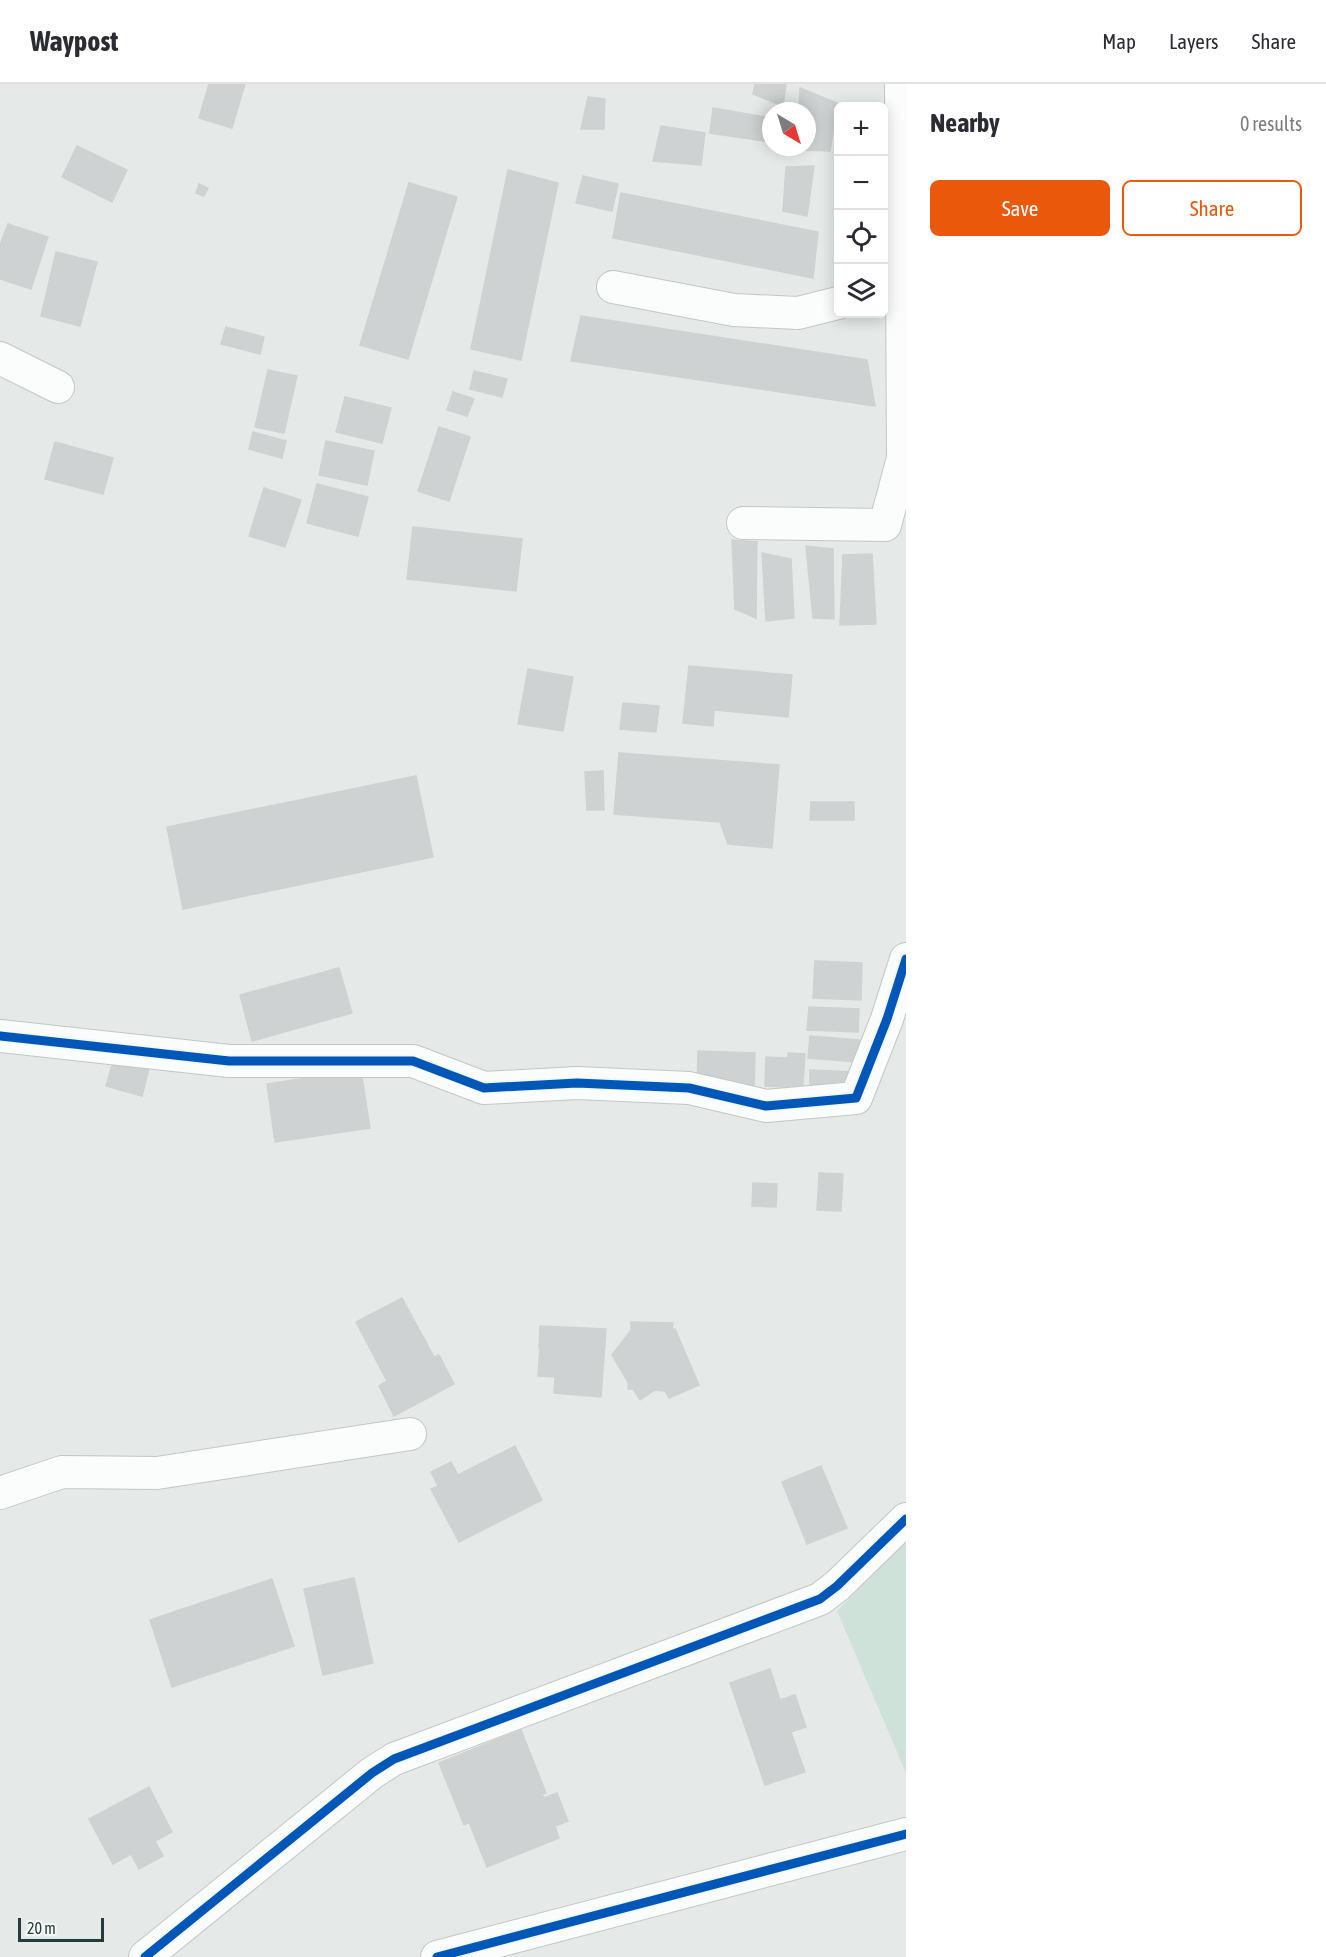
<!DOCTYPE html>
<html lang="en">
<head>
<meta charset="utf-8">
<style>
	body { margin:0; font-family:"Asap Condensed",sans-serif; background:#f2f2f3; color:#2b2b33 }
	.controls { position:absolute; right:18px; top:18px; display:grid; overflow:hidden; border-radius:9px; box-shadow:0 3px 15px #0003 }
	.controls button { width:54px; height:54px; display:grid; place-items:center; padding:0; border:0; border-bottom:2px solid #e1e1e2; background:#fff; color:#2b2b33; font:30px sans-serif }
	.compass { position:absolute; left:762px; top:18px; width:54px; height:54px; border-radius:50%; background:#fff; box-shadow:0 3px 15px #0003; rotate:142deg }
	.scale { position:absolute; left:18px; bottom:15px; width:86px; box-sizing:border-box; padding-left:6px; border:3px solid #243c3c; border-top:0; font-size:16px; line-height:21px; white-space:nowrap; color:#243c3c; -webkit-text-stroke:4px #f3f9f7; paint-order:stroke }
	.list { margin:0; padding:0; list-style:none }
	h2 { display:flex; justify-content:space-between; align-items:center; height:78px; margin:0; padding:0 24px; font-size:26px }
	h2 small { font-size:20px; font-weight:400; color:#7c7c81 }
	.actions { display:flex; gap:12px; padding:18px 24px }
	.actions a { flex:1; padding:14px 0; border:2px solid #ea580c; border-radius:9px; text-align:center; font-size:21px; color:#ea580c }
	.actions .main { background:#ea580c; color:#fff }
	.icon { flex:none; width:33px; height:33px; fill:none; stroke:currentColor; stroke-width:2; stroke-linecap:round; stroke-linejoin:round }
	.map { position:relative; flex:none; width:906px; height:1873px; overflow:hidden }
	header { display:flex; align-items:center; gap:36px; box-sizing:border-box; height:84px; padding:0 30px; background:#fff; border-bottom:2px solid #e1e1e2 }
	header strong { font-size:28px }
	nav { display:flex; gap:33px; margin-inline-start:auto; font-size:21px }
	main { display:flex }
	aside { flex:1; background:#fff }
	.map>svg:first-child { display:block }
</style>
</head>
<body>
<header>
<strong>Waypost</strong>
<nav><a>Map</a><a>Layers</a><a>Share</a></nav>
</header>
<main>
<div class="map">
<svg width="906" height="1873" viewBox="0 0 906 1873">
	<rect width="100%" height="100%" fill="#e5eae9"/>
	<path fill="#cfe2da" d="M906 1457V1689L837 1527Z"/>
	<path fill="#ced2d2" stroke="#ced3d2" stroke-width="1.5" d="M209 0H245L232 44 199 34Z
		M755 0H786L783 22 753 10Z
		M800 4 837 19 830 67 797 66V63H807V27H799Z
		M588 13 605 15 604 45H581Z
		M713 24 771 34V58L710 49Z
		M661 42 705 49 701 81 653 77Z
		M77 62 127 86 112 118 62 93Z
		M814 82 807 132 783 127 786 83Z
		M508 86 558 99 521 276 471 265Z
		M583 92 618 100 612 127 576 119Z
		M409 99 457 113 408 275 360 261Z
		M199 100 208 104 204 112 196 109Z
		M621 109 818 148 813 194 613 154Z
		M8 140 48 153 31 205 0 195V161Z
		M56 168 97 178 80 242 41 232Z
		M581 232 867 276 875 322 571 277Z
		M226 243 264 253 260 270 221 260Z
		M268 286 297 292 284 349 255 343Z
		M474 287 507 295 502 313 470 305Z
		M453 308 474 315 467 332 447 326Z
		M345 313 391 324 382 359 336 348Z
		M439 343 470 353 449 417 418 407Z
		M253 348 286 357 282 374 249 365Z
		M326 357 374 367 367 401 319 391Z
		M55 358 113 374 103 410 45 395Z
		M317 400 368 413 358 452 307 439Z
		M264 404 301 416 285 463 249 452Z
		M413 443 522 455 516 507 407 495Z
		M732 456 757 458 756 534 735 525Z
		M806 462 833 465 834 535 813 534Z
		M762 469 791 475 794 534 766 537Z
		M872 470 876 540 840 541 843 471Z
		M689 582 792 591 788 633 714 626 713 642 683 639Z
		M528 585 573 593 563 647 518 640Z
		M623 619 659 622 656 648 620 645Z
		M619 669 779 681 772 764 728 760 720 738 614 730Z
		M603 687 604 726H587L585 688Z
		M416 692 433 773 183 825 167 743Z
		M811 718H854V736H810Z
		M815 877 862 879 861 916 813 914Z
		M339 884 352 929 252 957 240 911Z
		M809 923 859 925 858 948 807 946Z
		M810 952 859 956 857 978 808 974Z
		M698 967 755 969 754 1007 697 1005Z
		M788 969 805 970 802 1013 785 1012 786 1003 765 1002 766 973 788 974Z
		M114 975 149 984 142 1012 106 1002Z
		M361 986 370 1044 275 1058 267 1000Z
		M810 986 856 988 855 1008 810 1007Z
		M819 1089 843 1090 841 1127 817 1126Z
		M753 1099 777 1100 776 1123 752 1122Z
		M402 1214 434 1273 439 1271 454 1300 394 1332 379 1302 387 1297 356 1238Z
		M631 1238 673 1239 672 1246 675 1245 699 1301 669 1314 665 1307 655 1306 640 1316 633 1305H628V1298L612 1271 631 1246Z
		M540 1242 606 1245 601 1313 554 1309 555 1293 538 1292 540 1264 557 1265 539 1264Z
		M515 1362 542 1416 459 1458 431 1405 438 1402 431 1388 451 1378 458 1391Z
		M821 1382 847 1444 807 1460 782 1398Z
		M354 1494 373 1579 323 1591 304 1505Z
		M272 1495 294 1562 172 1603 150 1536Z
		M770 1585 780 1616 795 1611 806 1643 791 1648 805 1688 765 1701 730 1599Z
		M521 1646 546 1709 542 1710 544 1714 557 1709 568 1737 555 1742 559 1754 487 1783 469 1738 464 1741 439 1679Z
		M149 1703 172 1748 155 1757 163 1772 139 1785 131 1770 113 1780 89 1735Z"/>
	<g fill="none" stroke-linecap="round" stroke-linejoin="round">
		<defs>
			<path id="minor" d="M901 0 903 374H906
				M613 203 734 226 798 229 838 219
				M0 274 58 303
				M743 439 885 441 903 374
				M0 952 229 977H413L484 1004 577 999 689 1004 766 1022 856 1014 887 935 906 875
				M0 1409 62 1388 157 1389 410 1350
				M145 1873 372 1689 394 1675 820 1515 837 1502 906 1435
				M437 1873 906 1750"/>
		</defs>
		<use href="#minor" stroke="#c2c7c6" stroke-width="34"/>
		<use href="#minor" stroke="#fbfcfc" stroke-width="32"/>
		<defs>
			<path id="cycleway" d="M0 952 229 977H413L484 1004 577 999 689 1004 766 1022 856 1014 887 935 906 875
				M145 1873 372 1689 394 1675 820 1515 837 1502 906 1435
				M437 1873 906 1750"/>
		</defs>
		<use href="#cycleway" stroke="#f3f9f7" stroke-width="13"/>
		<use href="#cycleway" stroke="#0057b8" stroke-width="9"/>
	</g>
</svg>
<div class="controls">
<button>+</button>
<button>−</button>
<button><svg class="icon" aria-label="locate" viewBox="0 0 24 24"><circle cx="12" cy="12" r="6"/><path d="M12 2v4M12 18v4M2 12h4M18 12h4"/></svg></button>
<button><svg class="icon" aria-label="layers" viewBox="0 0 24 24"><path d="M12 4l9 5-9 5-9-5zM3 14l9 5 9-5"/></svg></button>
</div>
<svg class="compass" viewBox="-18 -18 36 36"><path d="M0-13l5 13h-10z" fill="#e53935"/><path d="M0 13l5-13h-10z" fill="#7c7c81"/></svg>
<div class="scale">20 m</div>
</div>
<aside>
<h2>Nearby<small>0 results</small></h2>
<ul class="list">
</ul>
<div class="actions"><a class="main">Save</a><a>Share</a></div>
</aside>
</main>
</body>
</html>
